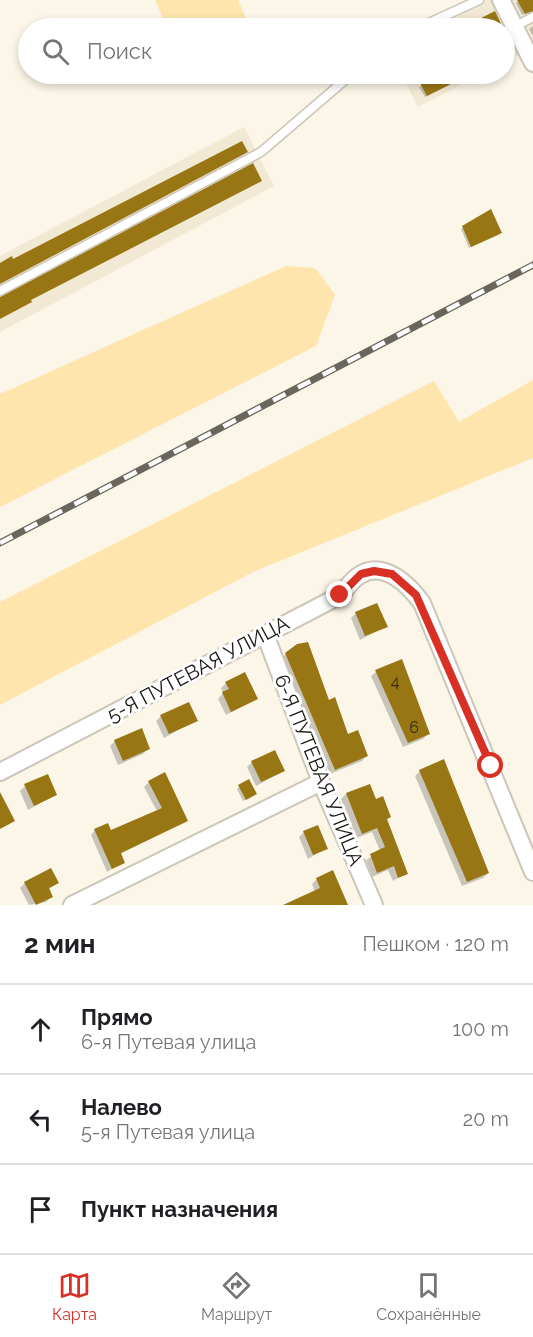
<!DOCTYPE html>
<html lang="ru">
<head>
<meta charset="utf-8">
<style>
	body { margin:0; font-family:Raleway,sans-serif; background:#f2f2f2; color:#202124 }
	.stop { position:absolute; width:18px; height:18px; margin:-14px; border:4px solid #d93025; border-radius:50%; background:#fff }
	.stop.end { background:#d93025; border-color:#fff; box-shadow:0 2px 6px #0008 }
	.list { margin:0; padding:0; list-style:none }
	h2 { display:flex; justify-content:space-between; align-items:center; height:78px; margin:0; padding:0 24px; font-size:26px }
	h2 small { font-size:20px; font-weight:400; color:#757577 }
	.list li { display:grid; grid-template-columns:39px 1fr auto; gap:18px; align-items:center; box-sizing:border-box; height:90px; padding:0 24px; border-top:2px solid #e0e0e0 }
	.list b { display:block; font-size:22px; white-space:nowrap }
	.list p { margin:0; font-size:20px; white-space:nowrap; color:#757577 }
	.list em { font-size:20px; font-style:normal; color:#757577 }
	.icon { flex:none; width:33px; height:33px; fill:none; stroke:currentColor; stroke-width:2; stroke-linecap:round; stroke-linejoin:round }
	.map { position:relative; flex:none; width:533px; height:905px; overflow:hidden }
	.search { position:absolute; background:#fff; box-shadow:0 3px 9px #0003; left:18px; right:18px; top:18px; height:66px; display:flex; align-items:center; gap:15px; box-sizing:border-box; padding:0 21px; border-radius:33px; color:#757577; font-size:22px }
	.sheet { height:348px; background:#fff }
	nav { display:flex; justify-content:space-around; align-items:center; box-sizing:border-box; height:84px; border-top:2px solid #e0e0e0; background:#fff; font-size:16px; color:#757577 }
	nav a { display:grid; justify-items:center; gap:3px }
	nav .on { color:#d93025 }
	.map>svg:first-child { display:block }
</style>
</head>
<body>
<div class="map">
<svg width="533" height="905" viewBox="0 0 533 905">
	<rect width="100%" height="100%" fill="#fcf6e8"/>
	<path fill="#f2e9d4" d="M485 0H533V47L505 62 504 28H429Z
		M401 74H482L418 107Z
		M244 127 274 186 0 332V256Z"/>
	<path fill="#fee5ad" d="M155 0H238L250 28H167Z
		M184 74H218L211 81 185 77Z
		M286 266 315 268 335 295 316 346 0 507V394Z
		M533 380V458L253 572 0 705V602L434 381 459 422Z"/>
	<path fill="#0003" d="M520 0H533V14L530 12 522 15 516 3Z
		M533 26V36L529 29Z
		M504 39H507L513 50 504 56Z
		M429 74H470L425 97 419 87 428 81Z
		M490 211 498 235 469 248 461 229Z
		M356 613 386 626 360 640 351 618Z
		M286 654 328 702 347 736 366 756 362 761 330 774 281 659Z
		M376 672 428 734 423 739 403 747 371 676Z
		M226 683 256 699 226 715 218 699 223 693 221 688Z
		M161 716 196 720 164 738 156 721Z
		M115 741 148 749 143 754 118 765 110 746Z
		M252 762 284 771 256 786 247 767Z
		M420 771 488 873 483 878 462 886 415 776Z
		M149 782 186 821 120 854 123 862 107 872 91 835 95 830 110 832 157 811 144 787Z
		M25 786 55 795 28 810 20 791Z
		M369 786 406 873 393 881 388 870 372 877 366 860 380 851 372 832 357 838 341 799 346 794Z
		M239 787 253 796 243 801 237 789Z
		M304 832 326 848 308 859 299 837Z
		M317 879 346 905H298L315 892 312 884Z
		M25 883H57L48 890 51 897 46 902 29 905 20 888Z"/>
	<path fill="#987614" d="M517 0H533V11L525 14Z
		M495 11 502 26 499 28H461Z
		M471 74 427 96 420 83 433 74Z
		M242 141 248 152 0 284V263L12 256 13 259Z
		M253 163 262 181 31 300 32 302 0 319V297Z
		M491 209 502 233 471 247 462 226Z
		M377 603 388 627 365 636 355 612Z
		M308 642 329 700 335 697 348 734 358 730 368 756 335 770 285 653 297 644Z
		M402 659 430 734 408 743 375 670Z
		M245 672 258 699 231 712 222 692 229 689 225 682Z
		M189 702 198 721 169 734 160 715Z
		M142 728 150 749 123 761 114 740Z
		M275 750 285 771 261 782 251 761Z
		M444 759 489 873 467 882 419 770Z
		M165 772 188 821 121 853 125 863 112 869 94 829 108 823 111 830 162 808 148 781Z
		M48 774 57 795 34 806 24 784Z
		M249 779 257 794 246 800 238 785Z
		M370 784 376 799 383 796 391 817 387 819 408 874 398 878 394 866 377 873 370 854 385 847 377 828 362 834 346 793Z
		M0 792 15 821 0 829Z
		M318 825 328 849 313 855 303 831Z
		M51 868 59 883 49 888 53 897 36 905 24 882Z
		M333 870 348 905H283L320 888 316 878Z"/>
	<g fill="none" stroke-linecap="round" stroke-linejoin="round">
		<defs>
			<path id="service" d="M418 28 479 0
				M504 32 533 17
				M417 78 425 74
				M0 291 261 152 352 74"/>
			<path id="minor" d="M501 0 533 63
				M265 634 321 782 374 905
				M0 772 341 595C347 588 351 580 360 575 384 560 409 585 422 603L533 872
				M72 905 321 782"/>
		</defs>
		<use href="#service" stroke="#ccc6b9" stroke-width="11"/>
		<use href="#minor" stroke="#ccc6b9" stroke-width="20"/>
		<use href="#service" stroke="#fff" stroke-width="8"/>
		<use href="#minor" stroke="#fff" stroke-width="16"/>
		<defs>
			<path id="rail" d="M0 543 533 265"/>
		</defs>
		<use href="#rail" stroke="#69665d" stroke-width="7"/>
		<use href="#rail" stroke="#fff" stroke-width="4.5" stroke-dasharray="14" stroke-linecap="butt"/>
	</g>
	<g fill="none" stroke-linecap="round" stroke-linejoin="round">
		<path stroke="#d93025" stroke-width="8" d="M340 595 361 574 374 571 392 574 416 595 491 766"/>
	</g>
	<g text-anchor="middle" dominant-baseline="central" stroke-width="6" stroke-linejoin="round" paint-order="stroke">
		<g font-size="16" fill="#382e12">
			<text x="395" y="681">4</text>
			<text x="414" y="727">6</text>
		</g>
		<g font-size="20" fill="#181611" stroke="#fff">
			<text transform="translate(198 669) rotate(-28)">5-Я ПУТЕВАЯ УЛИЦА</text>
			<text transform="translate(319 770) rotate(68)">6-Я ПУТЕВАЯ УЛИЦА</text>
		</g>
	</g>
</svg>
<div class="stop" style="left:491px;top:766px"></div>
<div class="stop end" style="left:340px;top:595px"></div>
<div class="search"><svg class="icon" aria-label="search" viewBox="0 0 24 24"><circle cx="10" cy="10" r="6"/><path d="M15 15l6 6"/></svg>Поиск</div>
</div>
<section class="sheet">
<h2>2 мин<small>Пешком · 120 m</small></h2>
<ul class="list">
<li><svg class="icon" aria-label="ahead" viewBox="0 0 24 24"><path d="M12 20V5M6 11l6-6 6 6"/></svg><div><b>Прямо</b><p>6-я Путевая улица</p></div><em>100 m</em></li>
<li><svg class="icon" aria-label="left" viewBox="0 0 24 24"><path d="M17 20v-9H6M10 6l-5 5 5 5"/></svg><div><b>Налево</b><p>5-я Путевая улица</p></div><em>20 m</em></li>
<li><svg class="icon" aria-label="arrive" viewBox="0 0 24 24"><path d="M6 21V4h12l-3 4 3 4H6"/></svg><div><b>Пункт назначения</b></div></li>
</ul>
</section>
<nav>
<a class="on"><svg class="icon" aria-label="map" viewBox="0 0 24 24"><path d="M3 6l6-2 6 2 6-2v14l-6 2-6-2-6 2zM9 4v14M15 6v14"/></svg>Карта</a>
<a><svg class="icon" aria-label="directions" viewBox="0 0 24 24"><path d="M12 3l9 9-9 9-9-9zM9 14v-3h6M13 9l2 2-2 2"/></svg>Маршрут</a>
<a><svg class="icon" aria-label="saved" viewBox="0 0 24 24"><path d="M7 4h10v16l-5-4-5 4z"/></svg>Сохранённые</a>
</nav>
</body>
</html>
